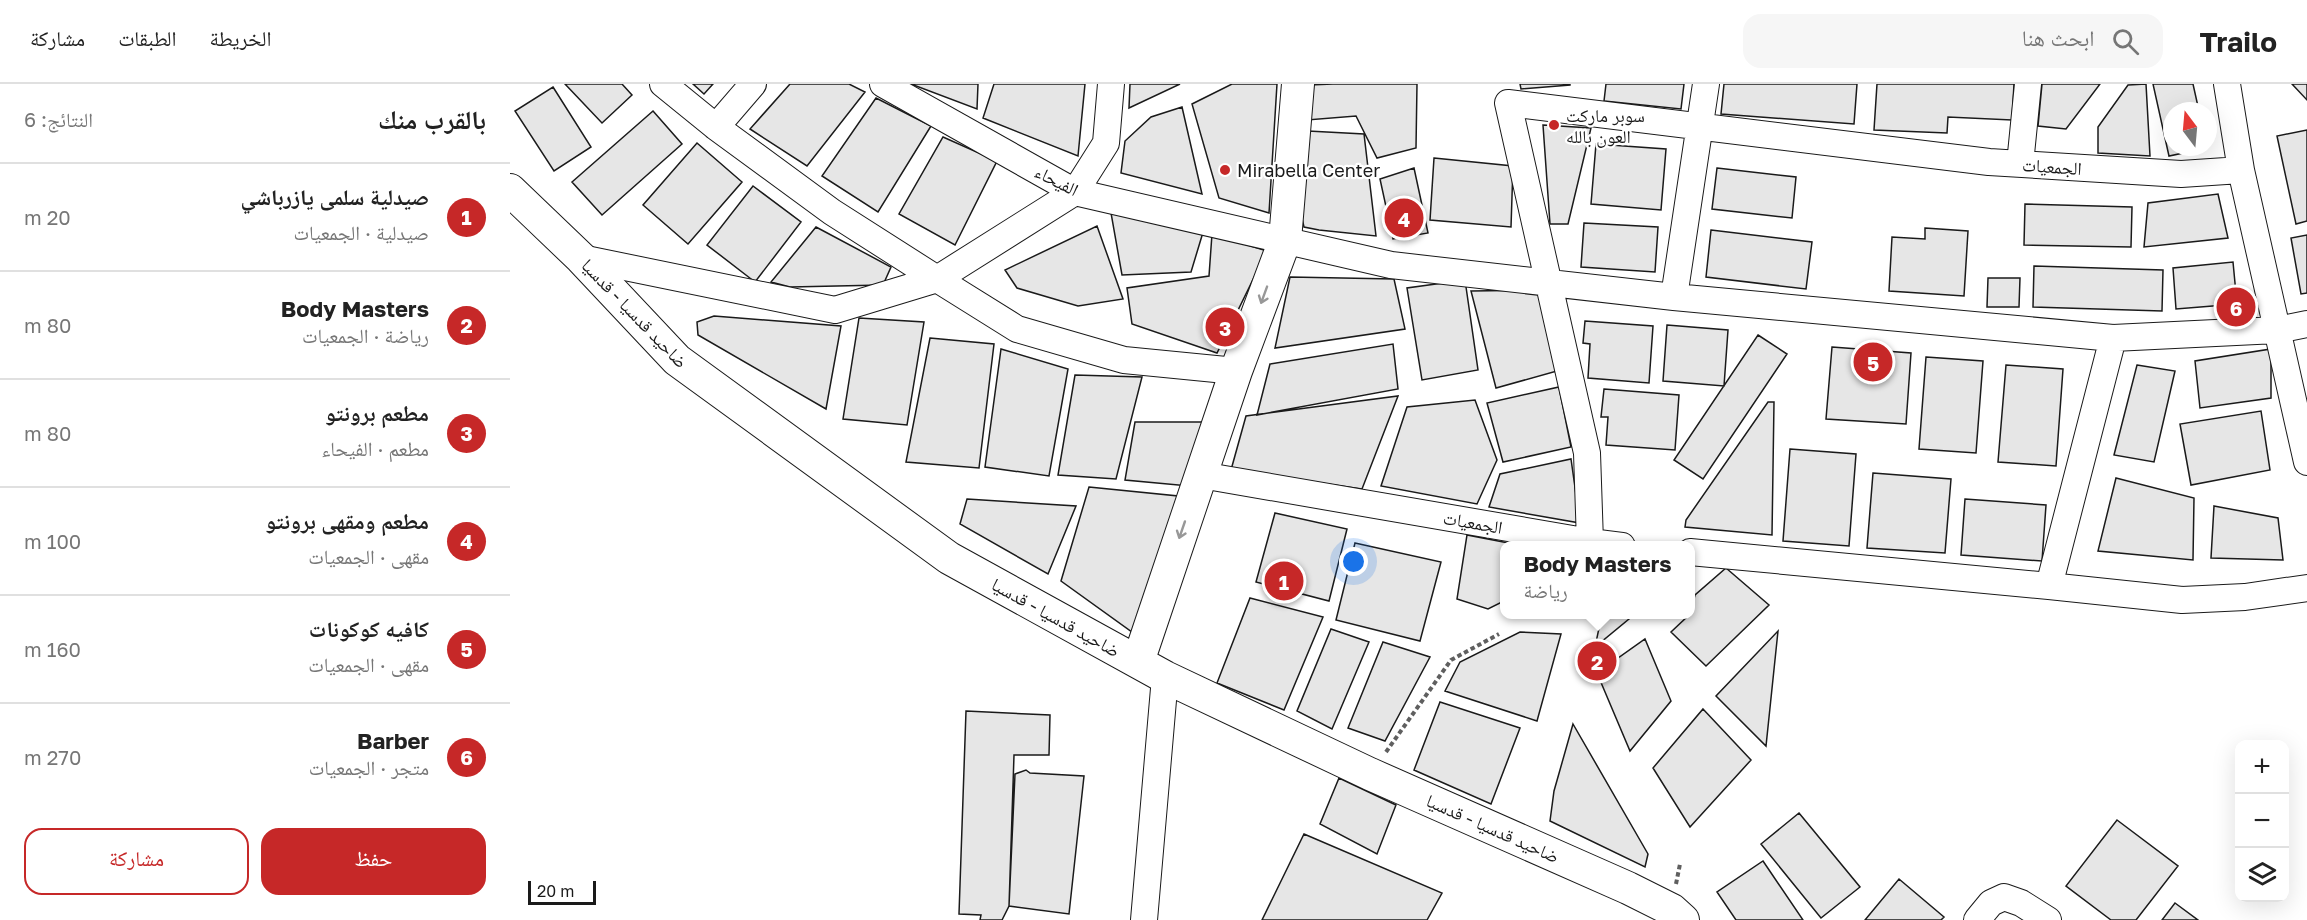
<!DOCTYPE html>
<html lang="ar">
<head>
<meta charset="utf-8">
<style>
	body { margin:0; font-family:"Golos Text","Noto Naskh Arabic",sans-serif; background:#f6f6f6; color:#222; direction:rtl }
	.controls { position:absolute; right:18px; bottom:18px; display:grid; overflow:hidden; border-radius:12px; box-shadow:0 6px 24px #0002 }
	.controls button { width:54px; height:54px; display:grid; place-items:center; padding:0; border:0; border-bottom:2px solid #e0e0e0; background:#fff; color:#222; font:30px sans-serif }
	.compass { position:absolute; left:1653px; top:18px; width:54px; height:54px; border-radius:50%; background:#fff; box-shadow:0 6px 24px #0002; rotate:344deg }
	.scale { position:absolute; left:18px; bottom:15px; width:68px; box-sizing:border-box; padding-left:6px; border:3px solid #1a1a1a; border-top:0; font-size:16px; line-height:21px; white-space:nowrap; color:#1a1a1a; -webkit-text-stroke:4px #fff; paint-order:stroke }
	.you { position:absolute; left:844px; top:478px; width:21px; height:21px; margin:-15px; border:4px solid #fff; border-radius:50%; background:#1a73e8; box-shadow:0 0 0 9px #1a73e833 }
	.badge { display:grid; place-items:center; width:39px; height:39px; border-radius:50%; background:#c62828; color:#fff; font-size:20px; font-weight:700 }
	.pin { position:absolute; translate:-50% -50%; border:3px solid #fff; box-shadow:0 2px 6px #0006 }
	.popup { position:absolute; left:990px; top:457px; width:195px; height:78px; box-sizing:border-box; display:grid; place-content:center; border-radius:12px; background:#fff; filter:drop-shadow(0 2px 4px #0005); font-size:20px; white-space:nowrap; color:#767676 }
	.popup b { font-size:22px; color:#222 }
	.popup::after { content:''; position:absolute; left:50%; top:100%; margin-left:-12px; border:12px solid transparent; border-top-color:#fff }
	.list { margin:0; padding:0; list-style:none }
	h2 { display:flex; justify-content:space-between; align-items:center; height:78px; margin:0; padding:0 24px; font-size:26px }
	h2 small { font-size:20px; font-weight:400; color:#767676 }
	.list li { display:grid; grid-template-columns:39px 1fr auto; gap:18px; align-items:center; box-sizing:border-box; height:108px; padding:0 24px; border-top:2px solid #e0e0e0 }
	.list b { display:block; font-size:22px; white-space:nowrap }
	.list p { margin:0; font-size:20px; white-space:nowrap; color:#767676 }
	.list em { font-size:20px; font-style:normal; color:#767676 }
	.actions { display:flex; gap:12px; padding:18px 24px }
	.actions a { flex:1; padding:14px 0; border:2px solid #c62828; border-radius:18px; text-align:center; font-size:21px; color:#c62828 }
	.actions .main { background:#c62828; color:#fff }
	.icon { flex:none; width:33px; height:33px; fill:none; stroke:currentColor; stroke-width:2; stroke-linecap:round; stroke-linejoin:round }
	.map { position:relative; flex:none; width:1797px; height:836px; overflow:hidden; direction:ltr }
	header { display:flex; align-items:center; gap:36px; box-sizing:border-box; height:84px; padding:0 30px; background:#fff; border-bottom:2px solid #e0e0e0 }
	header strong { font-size:28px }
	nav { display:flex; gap:33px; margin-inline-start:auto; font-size:21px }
	.search { width:420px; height:54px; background:#f6f6f6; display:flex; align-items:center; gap:15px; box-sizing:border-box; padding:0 21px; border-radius:18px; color:#767676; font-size:22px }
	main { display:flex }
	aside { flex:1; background:#fff }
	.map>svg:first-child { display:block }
</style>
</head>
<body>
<header>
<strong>Trailo</strong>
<div class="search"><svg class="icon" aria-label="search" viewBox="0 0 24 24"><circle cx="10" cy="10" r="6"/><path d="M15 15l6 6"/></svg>ابحث هنا</div>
<nav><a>الخريطة</a><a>الطبقات</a><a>مشاركة</a></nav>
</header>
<main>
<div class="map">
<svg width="1797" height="836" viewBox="0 0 1797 836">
	<rect width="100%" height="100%" fill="#fff"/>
	<path fill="#e6e6e6" stroke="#1a1a1a" stroke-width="1.5" d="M55 0H112L122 11 92 39Z
		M183 0H203L194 10Z
		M280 0H339L355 8 297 82 240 45Z
		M401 0H468L467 25Z
		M484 0H575L568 72 473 34Z
		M620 0H670L619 24Z
		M722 0H767L759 129 709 114 682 20Z
		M823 0H907L906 64 867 74 846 32 797 36 799 1Z
		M1010 0H1060V1L1011 5Z
		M1096 0H1174L1171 25 1094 17Z
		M1214 0H1347L1344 40 1211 30Z
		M1367 0H1504L1502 36 1438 33 1437 49 1364 46Z
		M1532 0H1590L1556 45 1528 42Z
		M1636 0 1640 72 1588 69V43L1618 1Z
		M1643 0H1683L1689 27H1662V63L1697 64 1659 72Z
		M1782 0H1797V16Z
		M43 3 81 63 44 87 5 27Z
		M366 14 421 42 368 128 312 92Z
		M672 23 692 110 611 89 615 57 641 33Z
		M143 27 172 60 92 131 62 98Z
		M1033 41 1081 44 1058 140H1040Z
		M1797 46V137L1786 140 1767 52Z
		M798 47 854 50 866 152 809 146 794 143 789 122Z
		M433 53 487 77 445 161 389 130Z
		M187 59 232 98 178 160 133 121Z
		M1086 60 1156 65 1151 126 1081 120Z
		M924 74 1003 82 1001 143 920 136Z
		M904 84 918 149 883 155 870 95Z
		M1207 84 1286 93 1282 134 1202 125Z
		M243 102 291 138 245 198 197 161Z
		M1708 110 1718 154 1634 163 1638 119Z
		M1515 120 1622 123 1621 163 1514 161Z
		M601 129 694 145 681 188 612 191Z
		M1074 139 1148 143 1145 188 1071 183Z
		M587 142 613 215 568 222 507 204 495 186Z
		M306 143 381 183 373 201 280 203 261 198Z
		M1415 144 1458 147 1454 212 1379 207 1382 153 1415 155Z
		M1201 146 1302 158 1296 205 1196 193Z
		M702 150 757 167 707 269 622 240 617 204 699 192Z
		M1797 151V209L1791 210 1781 154Z
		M1723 178 1727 220 1666 225 1663 184Z
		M1524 182 1653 186 1652 227 1523 223Z
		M780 193 884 195 895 245 765 264Z
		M1478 194H1510L1509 223H1477Z
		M955 196 968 286 912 296 897 204Z
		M1028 206 1047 287 986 304 961 207Z
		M204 232 331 242 316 325 188 251 187 238Z
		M349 234 414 238 397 341 333 335Z
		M1075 237 1143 242 1139 299 1078 294 1080 260 1073 259Z
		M1157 241 1218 246 1214 302 1153 297Z
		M1248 251 1277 270 1193 395 1164 376Z
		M420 254 484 260 469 384 396 378Z
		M883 260 888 305 747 331 760 280Z
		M1322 263 1401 269 1396 340 1316 335Z
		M491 265 558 285 539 392 475 383Z
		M1761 265V314L1690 324 1685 277Z
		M1416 273 1473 277 1466 369 1409 365Z
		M1496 281 1553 285 1546 382 1488 378Z
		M1627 281 1665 287 1644 378 1604 371Z
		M565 291 632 293 606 395 548 391Z
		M1049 303 1061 363 993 378 977 319Z
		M1094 305 1169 311 1165 366 1096 361 1098 333H1091Z
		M888 312 852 405 721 386 736 332Z
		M965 316 987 376 967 420 871 402 897 323Z
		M1258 318H1264L1262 451 1175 443 1176 436Z
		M1751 327 1760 386 1681 401 1670 340Z
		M625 338H696L679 402 615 396Z
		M1280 365 1346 370 1339 462 1273 457Z
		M1061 375 1070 439 979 423 990 390Z
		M1363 389 1441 395 1435 469 1357 464Z
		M1606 394 1684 414 1683 476 1588 467Z
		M579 403 668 412 622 548 551 497Z
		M457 415 566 422 538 490 450 440Z
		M1455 415 1536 421 1532 477 1451 471Z
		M1704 422 1768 434 1773 476 1701 474Z
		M765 429 837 445 819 517 746 498Z
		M957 451 1014 462H994V517L978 525 947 515Z
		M845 459 931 478 910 557 826 536Z
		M1216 484 1259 521 1196 582 1161 548 1180 530 1185 511Z
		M740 514 813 533 774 626 707 599Z
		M1092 530H1125L1085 563Z
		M821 545 859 558 822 645 787 627Z
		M1268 547 1256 662 1206 612Z
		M1010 548 1051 550 1027 637 935 607 950 578Z
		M1135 555 1161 617 1120 667 1087 589Z
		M873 558 920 573 875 657 838 644Z
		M930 618 1010 644 981 720 904 686Z
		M1193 625 1241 676 1180 743 1143 684Z
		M456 627 540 631 539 671H504L499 822 492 836H470L471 831 449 830Z
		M1063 640 1138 770 1135 783 1040 737 1044 707Z
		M516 686 520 689 574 692 559 830 499 822 505 690Z
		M829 694 886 721 867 770 810 740Z
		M1289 729 1350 803 1311 834 1251 760Z
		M1607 736 1668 782 1626 836H1601L1556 802Z
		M794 750 932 809 917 836H752Z
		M1253 777 1293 836H1226L1207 808Z
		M1389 795 1434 833 1431 836H1355Z
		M1665 819 1688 836H1652Z"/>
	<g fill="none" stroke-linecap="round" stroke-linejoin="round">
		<defs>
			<path id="minor" d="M153 0 206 43 243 0
				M373 0 565 108 881 181 1164 213 1603 254 1767 246 1797 240
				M601 0 596 59 565 108 427 195 507 245 614 276 726 287
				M1717 0 1731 86
				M206 43 322 128 427 195
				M1510 80 1518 0
				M71 174 325 226 427 195
				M1164 213 1196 0
				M691 391 1080 458 1112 462
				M1080 458 1077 369 998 19 1479 78 1671 90 1731 86 1797 378
				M1180 468 1539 502 1672 516 1735 513 1797 504
				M1539 502 1603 254
				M634 836 655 593
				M1467 836 1481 819 1494 813 1511 819 1538 836"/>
			<path id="major" d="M0 106 71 174 167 276 439 474 655 593 860 690 1118 804 1162 826 1173 836
				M628 578 726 287 775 156 788 0"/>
		</defs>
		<use href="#minor" stroke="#1a1a1a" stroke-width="28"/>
		<use href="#major" stroke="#1a1a1a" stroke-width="34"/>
		<path stroke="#5f5f5f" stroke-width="4" stroke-dasharray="4.5 3" stroke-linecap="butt" d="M876 668 941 576 989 550
			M1166 800 1170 780"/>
		<use href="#minor" stroke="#fff" stroke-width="26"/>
		<use href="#major" stroke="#fff" stroke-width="32"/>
	</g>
	<defs><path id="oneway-shaft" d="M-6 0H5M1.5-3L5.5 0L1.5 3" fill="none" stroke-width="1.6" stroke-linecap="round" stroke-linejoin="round" transform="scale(1.5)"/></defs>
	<g stroke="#989898">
		<use href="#oneway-shaft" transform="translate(754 211) rotate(110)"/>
		<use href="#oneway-shaft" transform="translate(672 446) rotate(109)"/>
	</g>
	<g fill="#c62828" stroke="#fff" stroke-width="2">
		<circle cx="1044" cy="41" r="6"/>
		<circle cx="715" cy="86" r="6"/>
	</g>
	<g text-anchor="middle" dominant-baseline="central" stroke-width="4.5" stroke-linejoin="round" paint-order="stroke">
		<g font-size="18" fill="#1a1a1a" stroke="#fff" text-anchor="start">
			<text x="1056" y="31">سوبر ماركت<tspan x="1056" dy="21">العون بالله</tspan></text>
			<text x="727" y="86">Mirabella Center</text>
		</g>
		<g font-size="18" fill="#1a1a1a" stroke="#fff">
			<text transform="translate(1542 82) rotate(4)">الجمعيات</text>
			<text transform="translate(547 96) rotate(27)">الفيحاء</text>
			<text transform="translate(125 229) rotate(46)">ضاحيد قدسيا - قدسيا</text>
			<text transform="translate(963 438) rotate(10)">الجمعيات</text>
			<text transform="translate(546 533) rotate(29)">ضاحيد قدسيا - قدسيا</text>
			<text transform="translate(983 744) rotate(24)">ضاحيد قدسيا - قدسيا</text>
		</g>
	</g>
</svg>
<div class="controls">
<button>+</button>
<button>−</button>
<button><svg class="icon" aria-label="layers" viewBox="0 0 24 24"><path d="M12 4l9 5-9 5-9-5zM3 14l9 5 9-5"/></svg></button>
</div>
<svg class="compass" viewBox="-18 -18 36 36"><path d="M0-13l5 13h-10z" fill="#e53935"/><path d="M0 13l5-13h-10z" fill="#767676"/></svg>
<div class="scale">20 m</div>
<div class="you"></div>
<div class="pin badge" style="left:774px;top:497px">1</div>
<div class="pin badge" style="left:1087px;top:577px">2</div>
<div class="popup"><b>Body Masters</b>رياضة</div>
<div class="pin badge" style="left:715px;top:243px">3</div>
<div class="pin badge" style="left:894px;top:134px">4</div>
<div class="pin badge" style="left:1363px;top:278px">5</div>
<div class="pin badge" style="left:1726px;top:223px">6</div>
</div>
<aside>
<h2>بالقرب منك<small>النتائج: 6</small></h2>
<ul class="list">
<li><span class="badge">1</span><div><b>صيدلية سلمى يازرباشي</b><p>صيدلية · الجمعيات</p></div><em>20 m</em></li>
<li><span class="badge">2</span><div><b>Body Masters</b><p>رياضة · الجمعيات</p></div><em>80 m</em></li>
<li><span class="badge">3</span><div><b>مطعم برونتو</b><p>مطعم · الفيحاء</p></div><em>80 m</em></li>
<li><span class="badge">4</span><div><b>مطعم ومقهى برونتو</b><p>مقهى · الجمعيات</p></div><em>100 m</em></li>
<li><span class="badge">5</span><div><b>كافيه كوكونات</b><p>مقهى · الجمعيات</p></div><em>160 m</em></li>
<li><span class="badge">6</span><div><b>Barber</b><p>متجر · الجمعيات</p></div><em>270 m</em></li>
</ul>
<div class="actions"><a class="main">حفظ</a><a>مشاركة</a></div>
</aside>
</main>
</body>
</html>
